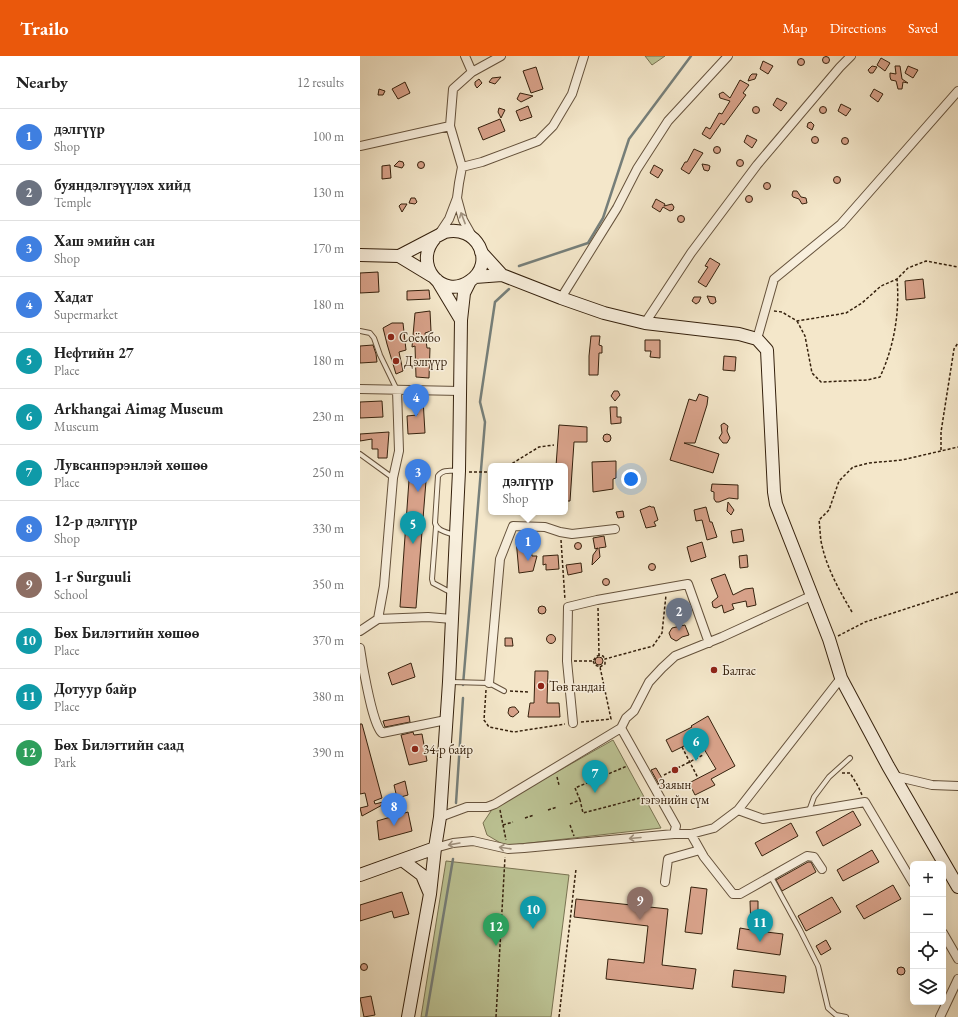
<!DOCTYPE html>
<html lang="en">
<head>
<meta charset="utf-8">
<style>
	body { margin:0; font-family:"EB Garamond",serif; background:#f6f6f6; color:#222 }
	.controls { position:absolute; right:12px; bottom:12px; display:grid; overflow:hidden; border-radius:6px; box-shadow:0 4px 16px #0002 }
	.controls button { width:36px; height:36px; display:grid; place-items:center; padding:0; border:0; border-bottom:1px solid #e0e0e0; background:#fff; color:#222; font:20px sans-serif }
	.you { position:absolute; left:271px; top:423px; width:14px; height:14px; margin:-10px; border:3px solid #fff; border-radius:50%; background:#1a73e8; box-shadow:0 0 0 6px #1a73e833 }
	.badge { display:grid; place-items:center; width:26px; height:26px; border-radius:50%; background:#ea580c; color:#fff; font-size:13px; font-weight:700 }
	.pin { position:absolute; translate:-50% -33px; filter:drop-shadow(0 1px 2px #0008) }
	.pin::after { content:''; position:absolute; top:21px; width:14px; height:12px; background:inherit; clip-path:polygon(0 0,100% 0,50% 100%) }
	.popup { position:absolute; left:128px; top:407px; width:80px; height:52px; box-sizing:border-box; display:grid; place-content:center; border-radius:6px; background:#fff; filter:drop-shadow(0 1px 3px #0005); font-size:13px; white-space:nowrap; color:#767676 }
	.popup b { font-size:15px; color:#222 }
	.popup::after { content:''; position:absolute; left:50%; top:100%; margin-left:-8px; border:8px solid transparent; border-top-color:#fff }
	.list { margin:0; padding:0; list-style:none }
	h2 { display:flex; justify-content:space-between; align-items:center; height:52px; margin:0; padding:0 16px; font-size:17px }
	h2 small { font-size:13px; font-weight:400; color:#767676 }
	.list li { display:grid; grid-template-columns:26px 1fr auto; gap:12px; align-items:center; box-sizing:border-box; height:56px; padding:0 16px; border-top:1px solid #e0e0e0 }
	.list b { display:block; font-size:15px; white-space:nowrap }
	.list p { margin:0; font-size:13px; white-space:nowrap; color:#767676 }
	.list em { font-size:13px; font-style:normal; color:#767676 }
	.icon { flex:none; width:22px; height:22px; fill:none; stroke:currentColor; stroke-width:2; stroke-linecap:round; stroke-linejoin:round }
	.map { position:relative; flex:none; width:598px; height:961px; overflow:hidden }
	header { display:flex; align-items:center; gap:24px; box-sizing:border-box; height:56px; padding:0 20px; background:#ea580c; color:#fff }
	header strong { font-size:19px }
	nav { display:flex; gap:22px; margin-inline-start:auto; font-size:14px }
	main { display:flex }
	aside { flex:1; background:#fff }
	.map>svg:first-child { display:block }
</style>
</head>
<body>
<header>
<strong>Trailo</strong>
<nav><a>Map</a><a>Directions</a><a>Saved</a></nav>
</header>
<main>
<aside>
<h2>Nearby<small>12 results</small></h2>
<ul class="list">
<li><span class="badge" style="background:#3f7fe0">1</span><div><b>дэлгүүр</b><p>Shop</p></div><em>100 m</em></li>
<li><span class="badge" style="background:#6b7280">2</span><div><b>буяндэлгэүүлэх хийд</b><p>Temple</p></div><em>130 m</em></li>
<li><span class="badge" style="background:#3f7fe0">3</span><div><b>Хаш эмийн сан</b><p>Shop</p></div><em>170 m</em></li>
<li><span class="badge" style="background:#3f7fe0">4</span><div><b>Хадат</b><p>Supermarket</p></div><em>180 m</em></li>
<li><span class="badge" style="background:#0f9aa8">5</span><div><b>Нефтийн 27</b><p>Place</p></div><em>180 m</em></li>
<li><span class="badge" style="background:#0f9aa8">6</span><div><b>Arkhangai Aimag Museum</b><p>Museum</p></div><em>230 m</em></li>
<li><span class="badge" style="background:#0f9aa8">7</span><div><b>Лувсанпэрэнлэй хөшөө</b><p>Place</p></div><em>250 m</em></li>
<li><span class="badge" style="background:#3f7fe0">8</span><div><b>12-р дэлгүүр</b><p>Shop</p></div><em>330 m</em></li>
<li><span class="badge" style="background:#8d6e63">9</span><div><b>1-r Surguuli</b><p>School</p></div><em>350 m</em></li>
<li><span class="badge" style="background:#0f9aa8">10</span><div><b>Бөх Билэгтийн хөшөө</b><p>Place</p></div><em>370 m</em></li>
<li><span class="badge" style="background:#0f9aa8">11</span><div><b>Дотуур байр</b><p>Place</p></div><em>380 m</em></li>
<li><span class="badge" style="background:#2e9e5b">12</span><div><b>Бөх Билэгтийн саад</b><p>Park</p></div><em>390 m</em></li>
</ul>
</aside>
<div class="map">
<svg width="598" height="961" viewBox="0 0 598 961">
	<rect width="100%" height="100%" fill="#f4e7ca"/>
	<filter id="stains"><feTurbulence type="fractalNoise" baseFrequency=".005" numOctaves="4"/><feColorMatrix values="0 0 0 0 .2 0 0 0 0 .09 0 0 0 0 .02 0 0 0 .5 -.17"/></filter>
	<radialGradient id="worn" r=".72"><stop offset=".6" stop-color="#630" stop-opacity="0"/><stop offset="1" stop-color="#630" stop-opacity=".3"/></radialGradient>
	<path fill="#bdc596" stroke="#797352" d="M285 0H305L292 9Z
		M253 684 301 772 152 789 149 792 127 779 123 767 137 746H144Z
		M86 805 209 819 191 961H61Z"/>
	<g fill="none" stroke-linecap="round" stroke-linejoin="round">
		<path stroke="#767f7a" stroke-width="2.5" d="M159 210 228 187 243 162 269 83 331 0
			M103 629 125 366 120 346 135 246 149 233
			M96 747 103 642
			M66 961 93 803"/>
	</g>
	<path fill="#d8a28a" stroke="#35210d" d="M462.5 4a3.5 3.5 0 1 1 7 0a3.5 3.5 0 1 1-7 0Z
		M521 2 530 7 525 15 517 9Z
		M437.5 6a3.5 3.5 0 1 1 7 0a3.5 3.5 0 1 1-7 0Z
		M403 5 413 10 408 18 400 13Z
		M512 10 517 11 513 17H510L508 14Z
		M535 10H540L542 23 548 27 543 26 542 33H538L536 25 531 24 530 21V17L536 18Z
		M548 10 558 14 553 22 545 17Z
		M176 11 183 33 171 37 163 15Z
		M392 18H397L395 23 388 25 390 20Z
		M141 21 135 28 129 26 132 22Z
		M119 23 122 27 117 32 115 29V26Z
		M380 24 389 29 383 37 386 39 364 69 361 67 350 83 342 78 346 71 350 73 359 57 362 58 370 45 360 42 359 38 363 36 370 42Z
		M45 26 50 37 38 43 32 33Z
		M19 33 25 35 23 39H18Z
		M514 33 523 38 518 46 510 40Z
		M160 37 173 40 161 46 157 43Z
		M417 42 427 47 421 55 413 49Z
		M481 48 491 53 486 60 478 55Z
		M168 50 172 61 160 65 156 55Z
		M459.5 54a3.5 3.5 0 1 1 7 0a3.5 3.5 0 1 1-7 0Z
		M392.5 54a3.5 3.5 0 1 1 7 0a3.5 3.5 0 1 1-7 0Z
		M139 52 145 54 141 62 138 56Z
		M140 63 145 75 123 84 118 72Z
		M451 66 454 69 452 74 447 71 448 67Z
		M387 79 397 84 392 92 384 86Z
		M451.5 84a3.5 3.5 0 1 1 7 0a3.5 3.5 0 1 1-7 0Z
		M481.5 85a3.5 3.5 0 1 1 7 0a3.5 3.5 0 1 1-7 0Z
		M353.5 94a3.5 3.5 0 1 1 7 0a3.5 3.5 0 1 1-7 0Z
		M334 93 343 97 329 118 321 113 325 106H327Z
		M376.5 107a3.5 3.5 0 1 1 7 0a3.5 3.5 0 1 1-7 0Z
		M39 105 43 106 44 109 42 112 34 110Z
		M57.5 109a3.5 3.5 0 1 1 7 0a3.5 3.5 0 1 1-7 0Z
		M342 108 348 109 350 110 349 114 348 115 344 114Z
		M30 109 31 122 22 123V110Z
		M294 109 303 114 298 122 290 117Z
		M473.5 124a3.5 3.5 0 1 1 7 0a3.5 3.5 0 1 1-7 0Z
		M403.5 130a3.5 3.5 0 1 1 7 0a3.5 3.5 0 1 1-7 0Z
		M433 135H437L441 141 446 142 447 147 442 148 439 143 433 141 432 139Z
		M385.5 143a3.5 3.5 0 1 1 7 0a3.5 3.5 0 1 1-7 0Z
		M51 142H55L57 146 55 148 49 147Z
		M296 143 305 148 304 150 312 148 314 151 313 154 310 155 303 151 300 156 292 151Z
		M41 148H47L42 156 39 150Z
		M317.5 163a3.5 3.5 0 1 1 7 0a3.5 3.5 0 1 1-7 0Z
		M350 202 360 208 346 231 338 226 348 211 345 210Z
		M18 216 19 236 0 237V217Z
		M563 223 565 242 546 244 545 225Z
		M69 234 70 243 47 244V235Z
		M347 240 355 241 356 246 353 248 350 247Z
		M334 241H341L339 246 336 248 332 245Z
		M70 255 71 275 65 277 67 292H70L69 322 56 321 55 290 52 291 55 257Z
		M32 267H43L46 294 39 296 43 315 36 318 27 288 23 272Z
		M231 280H240L239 289 242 290V297H239L238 319H229V300Z
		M285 284H300V302L290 301 291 295H285Z
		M13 289 16 298 17 306 0 307V290Z
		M364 300 376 301 375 315 363 314Z
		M254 335H258L260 339 255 345 251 340Z
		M339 338 348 341 347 349 335 387H324L359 398 353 417 310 404 329 343 336 345Z
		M63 343 65 377 48 378 47 360 57 359 56 344Z
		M22 345 23 361 0 362V346Z
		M250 351H257V361H261V367L251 368Z
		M364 367 368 370 367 375 370 382 367 387H363L359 382 362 377 361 369Z
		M199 369 227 371V386H214L210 445H205V410H196Z
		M29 376 27 402H18V393H12V383L0 385V378Z
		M243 382a4 4 0 1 1 8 0a4 4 0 1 1-8 0Z
		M256 405V422L253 423V433L233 436 232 406Z
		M49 424 66 425 56 552 40 551Z
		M352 428 378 429V443L369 442 359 446H356L354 443V436L351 435Z
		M368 446 374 454 371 459 367 455Z
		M290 450 291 451H294L298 464 294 466 296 470 286 472 280 454Z
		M346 451 350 466H352L357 481 347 484 342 464 336 465 334 454Z
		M263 455 264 461 258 462 256 456Z
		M382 473 384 485 373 487 371 475Z
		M244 480 246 491 239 492 240 501 232 509 233 499 238 492 235 493 233 482Z
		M165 481 166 487 170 485 172 500H177L173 515 159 517 156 483Z
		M342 486 346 501 331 506 327 491Z
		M214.5 490a3.5 3.5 0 1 1 7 0a3.5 3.5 0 1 1-7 0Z
		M198 499 199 513 186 514V508L183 509V500Z
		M387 499 388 511 380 512 379 500Z
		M221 507 222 516 208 519 206 509Z
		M288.5 511a3.5 3.5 0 1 1 7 0a3.5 3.5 0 1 1-7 0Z
		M365 518 373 539 385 533 393 532 396 549 387 551 386 545 372 548 374 553 364 557 362 549 356 552 353 551 352 546 358 541 351 523Z
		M242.5 526a3.5 3.5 0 1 1 7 0a3.5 3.5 0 1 1-7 0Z
		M178 554a4 4 0 1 1 8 0a4 4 0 1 1-8 0Z
		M325 569 329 579 322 581 318 584 316 585 311 582 309 577 312 572Z
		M186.5 583a4.5 4.5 0 1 1 9 0a4.5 4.5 0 1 1-9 0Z
		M145 582H152L153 590H145Z
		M235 605a4 4 0 1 1 8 0a4 4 0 1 1-8 0Z
		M51 607 55 621 32 629 28 617Z
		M175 615H188L187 647H199L200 661H168L170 647H174Z
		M152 651H155L159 656 153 661 150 660 148 657 149 652Z
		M49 660 50 666 25 671 23 665Z
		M348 660 375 710 351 723 355 729 335 739 329 727 356 713 338 683 312 696 306 684 332 671 331 670Z
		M0 668H2L22 742 14 745 15 748 23 746 24 748 2 760 0 752 8 750 5 737 0 738Z
		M53 676 54 679 62 678 67 705 49 709 41 679Z
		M296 712 306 729 301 732 291 714Z
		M45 725 48 739 37 742 34 729Z
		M493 755 501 769 463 790 456 776Z
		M48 756 52 775 19 784 17 765Z
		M431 767 438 780 402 800 395 787Z
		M512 794 519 806 483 825 477 814Z
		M448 806H451L456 816 422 835 416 824Z
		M533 829 541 843 504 863 496 850Z
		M331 831 347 833 342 878 325 876Z
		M42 836 49 858 34 862 32 855 0 865V849Z
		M472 841 481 856 446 875 438 860Z
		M216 843 308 853 302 909 336 913 333 933 246 923 248 903 284 907 288 870 214 861Z
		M390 845H398V875L423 878 420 899 377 893 380 872 391 874Z
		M466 884 471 893 461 899 456 890Z
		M0.5 911a3.5 3.5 0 1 1 7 0a3.5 3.5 0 1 1-7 0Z
		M537 915a4 4 0 1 1 8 0a4 4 0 1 1-8 0Z
		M374 914 426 920 424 937 372 931Z
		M11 940 15 959 4 961 0 942Z"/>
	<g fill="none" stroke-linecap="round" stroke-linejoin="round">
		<defs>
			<path id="lane" d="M0 275 10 277 14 282 20 299 37 334
				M0 398 33 422
				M76 471 72 523 73 527 92 537
				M94 479C87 476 77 475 75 467L78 420C83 413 90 415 98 415
				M91 626 129 627 144 635
				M449 755 454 741 469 721 490 702
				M411 821 440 874 458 910 468 952 476 959 486 961"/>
			<path id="street" d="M105 0 112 16
				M0 90 90 70
				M102 111 90 70 93 33 112 16 141 0
				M97 142 103 164 112 180
				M79 178 89 163 97 142 99 127 102 111 122 106 178 85 193 70 212 38 224 0
				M201 242 257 152 277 113 308 65 368 0
				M285 267 331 197 397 109 480 11 491 0
				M397 283 414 223 481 168 598 35
				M0 333 100 335
				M18 563 24 530 33 422 39 395 37 334
				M0 575 18 563 68 561 92 563
				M0 592 3 611
				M0 612 3 611C6 626 13 668 22 677L86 664
				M129 627 140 503 153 470 185 471 200 476 212 478 255 473
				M213 667 207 605 208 551 237 544 328 528 349 587
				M261 672 316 770 314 778
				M534 720 572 729 598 730
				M378 754 403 763 505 746 553 827
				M80 761 107 751H127L135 748 261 672 266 662 274 655 289 626 302 612 315 600 362 581 451 540
				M331 778 344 801 373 838H380L447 800 454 801 462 813
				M75 792 93 787 113 785 148 793 164 792 314 778H331L354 772 378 754 481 622
				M305 826 308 803 340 794
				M583 877 598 903
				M580 961 598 923"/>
			<path id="secondary" d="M121 196 142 219 201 242 244 257 285 267 379 278 397 283 407 294 414 436 416 448 469 583 481 622 528 710 598 831
				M0 199 39 200 72 220
				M39 200 85 176C116 168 137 206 110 225 82 245 52 208 75 182
				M115 221 142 219
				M77 224 101 264
				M42 804 62 819 70 838
				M0 819 75 792
				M48 961 70 838 75 792 80 761 89 626 99 415 101 264 104 237 110 225"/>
		</defs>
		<use href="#lane" stroke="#65523c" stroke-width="6"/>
		<use href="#street" stroke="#65523c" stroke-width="10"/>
		<use href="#secondary" stroke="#35210d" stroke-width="14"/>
		<path stroke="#35210d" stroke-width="1.5" stroke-dasharray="3 2" stroke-linecap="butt" d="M414 255 422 256 437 265 486 257 502 247 521 230 537 223 548 212 566 205 598 211
			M437 265 445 280 452 317 461 326 507 324 520 321C534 291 540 256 537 223
			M581 394V376L594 293 598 287
			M148 410 179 391 194 389
			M109 416H131
			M201 484 205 544
			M238 552 239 599 243 600 245 603
			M492 556C479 534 466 511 461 485 460 478 460 471 459 464L469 454 479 425 493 411 509 407 542 404 598 391
			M478 580 505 566 598 536
			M214 605H233L236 601 239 599
			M240 611 245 608V603L293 590 302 577 306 539
			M126 634 124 664 129 671 154 676 205 668
			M150 635 168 636
			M221 666 251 663 240 611 235 609 233 605
			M322 691 338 722
			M482 717H490L498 730 502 739
			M304 719 343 699
			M197 721 199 729
			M220 744 215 732 267 710
			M210 748 220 744 223 757 284 741
			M140 754 146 784
			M188 754 197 751
			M165 762 174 759
			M143 769 153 766
			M210 769 214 780
			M136 961 145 801
			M199 961 216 813"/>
		<use href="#lane" stroke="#f8efdd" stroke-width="4"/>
		<use href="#street" stroke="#f8efdd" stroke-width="8"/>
		<use href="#secondary" stroke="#f8efdd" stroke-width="12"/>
	</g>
	<defs><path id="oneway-shaft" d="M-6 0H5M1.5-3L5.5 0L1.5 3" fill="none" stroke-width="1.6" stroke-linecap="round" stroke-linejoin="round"/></defs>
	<g stroke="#a0927f">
		<use href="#oneway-shaft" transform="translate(103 162) rotate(-111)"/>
		<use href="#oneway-shaft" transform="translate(275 782) rotate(175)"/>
		<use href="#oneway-shaft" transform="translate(94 788) rotate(170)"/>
		<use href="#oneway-shaft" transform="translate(145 792) rotate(-172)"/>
	</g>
	<g fill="#8f2418" stroke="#f8efdd" stroke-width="1.5">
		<circle cx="31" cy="281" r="4"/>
		<circle cx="36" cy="305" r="4"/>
		<circle cx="354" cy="614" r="4"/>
		<circle cx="181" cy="630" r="4"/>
		<circle cx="55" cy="693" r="4"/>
		<circle cx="315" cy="714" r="4"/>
	</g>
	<g text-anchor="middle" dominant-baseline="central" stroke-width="3" stroke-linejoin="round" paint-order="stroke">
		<g font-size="13" fill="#35210d" stroke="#f8efdd" text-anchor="start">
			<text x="39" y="281">Соёмбо</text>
			<text x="44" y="305">Дэлгүүр</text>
			<text x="362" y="614">Балгас</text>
			<text x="189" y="630">Төв гандан</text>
			<text x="63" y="693">34-р байр</text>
			<text x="315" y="728" text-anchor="middle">Заяын<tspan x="315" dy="15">гэгэнийн сүм</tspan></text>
		</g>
	</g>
	<rect width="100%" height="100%" filter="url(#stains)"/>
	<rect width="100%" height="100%" fill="url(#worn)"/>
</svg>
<div class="controls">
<button>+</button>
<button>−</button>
<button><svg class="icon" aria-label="locate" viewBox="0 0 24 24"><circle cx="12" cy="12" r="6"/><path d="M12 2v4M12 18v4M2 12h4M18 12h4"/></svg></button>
<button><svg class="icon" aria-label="layers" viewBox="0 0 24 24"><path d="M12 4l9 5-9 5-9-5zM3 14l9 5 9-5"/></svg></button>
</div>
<div class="you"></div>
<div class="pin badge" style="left:168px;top:505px;background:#3f7fe0">1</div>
<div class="popup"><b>дэлгүүр</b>Shop</div>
<div class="pin badge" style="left:319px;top:575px;background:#6b7280">2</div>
<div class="pin badge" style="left:58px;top:436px;background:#3f7fe0">3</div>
<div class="pin badge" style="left:56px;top:361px;background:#3f7fe0">4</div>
<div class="pin badge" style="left:53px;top:488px;background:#0f9aa8">5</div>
<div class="pin badge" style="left:336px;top:705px;background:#0f9aa8">6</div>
<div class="pin badge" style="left:235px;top:737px;background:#0f9aa8">7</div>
<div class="pin badge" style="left:34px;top:770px;background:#3f7fe0">8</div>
<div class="pin badge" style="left:280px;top:864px;background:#8d6e63">9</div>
<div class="pin badge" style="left:173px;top:873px;background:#0f9aa8">10</div>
<div class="pin badge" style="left:400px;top:886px;background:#0f9aa8">11</div>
<div class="pin badge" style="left:136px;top:890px;background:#2e9e5b">12</div>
</div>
</main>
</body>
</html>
